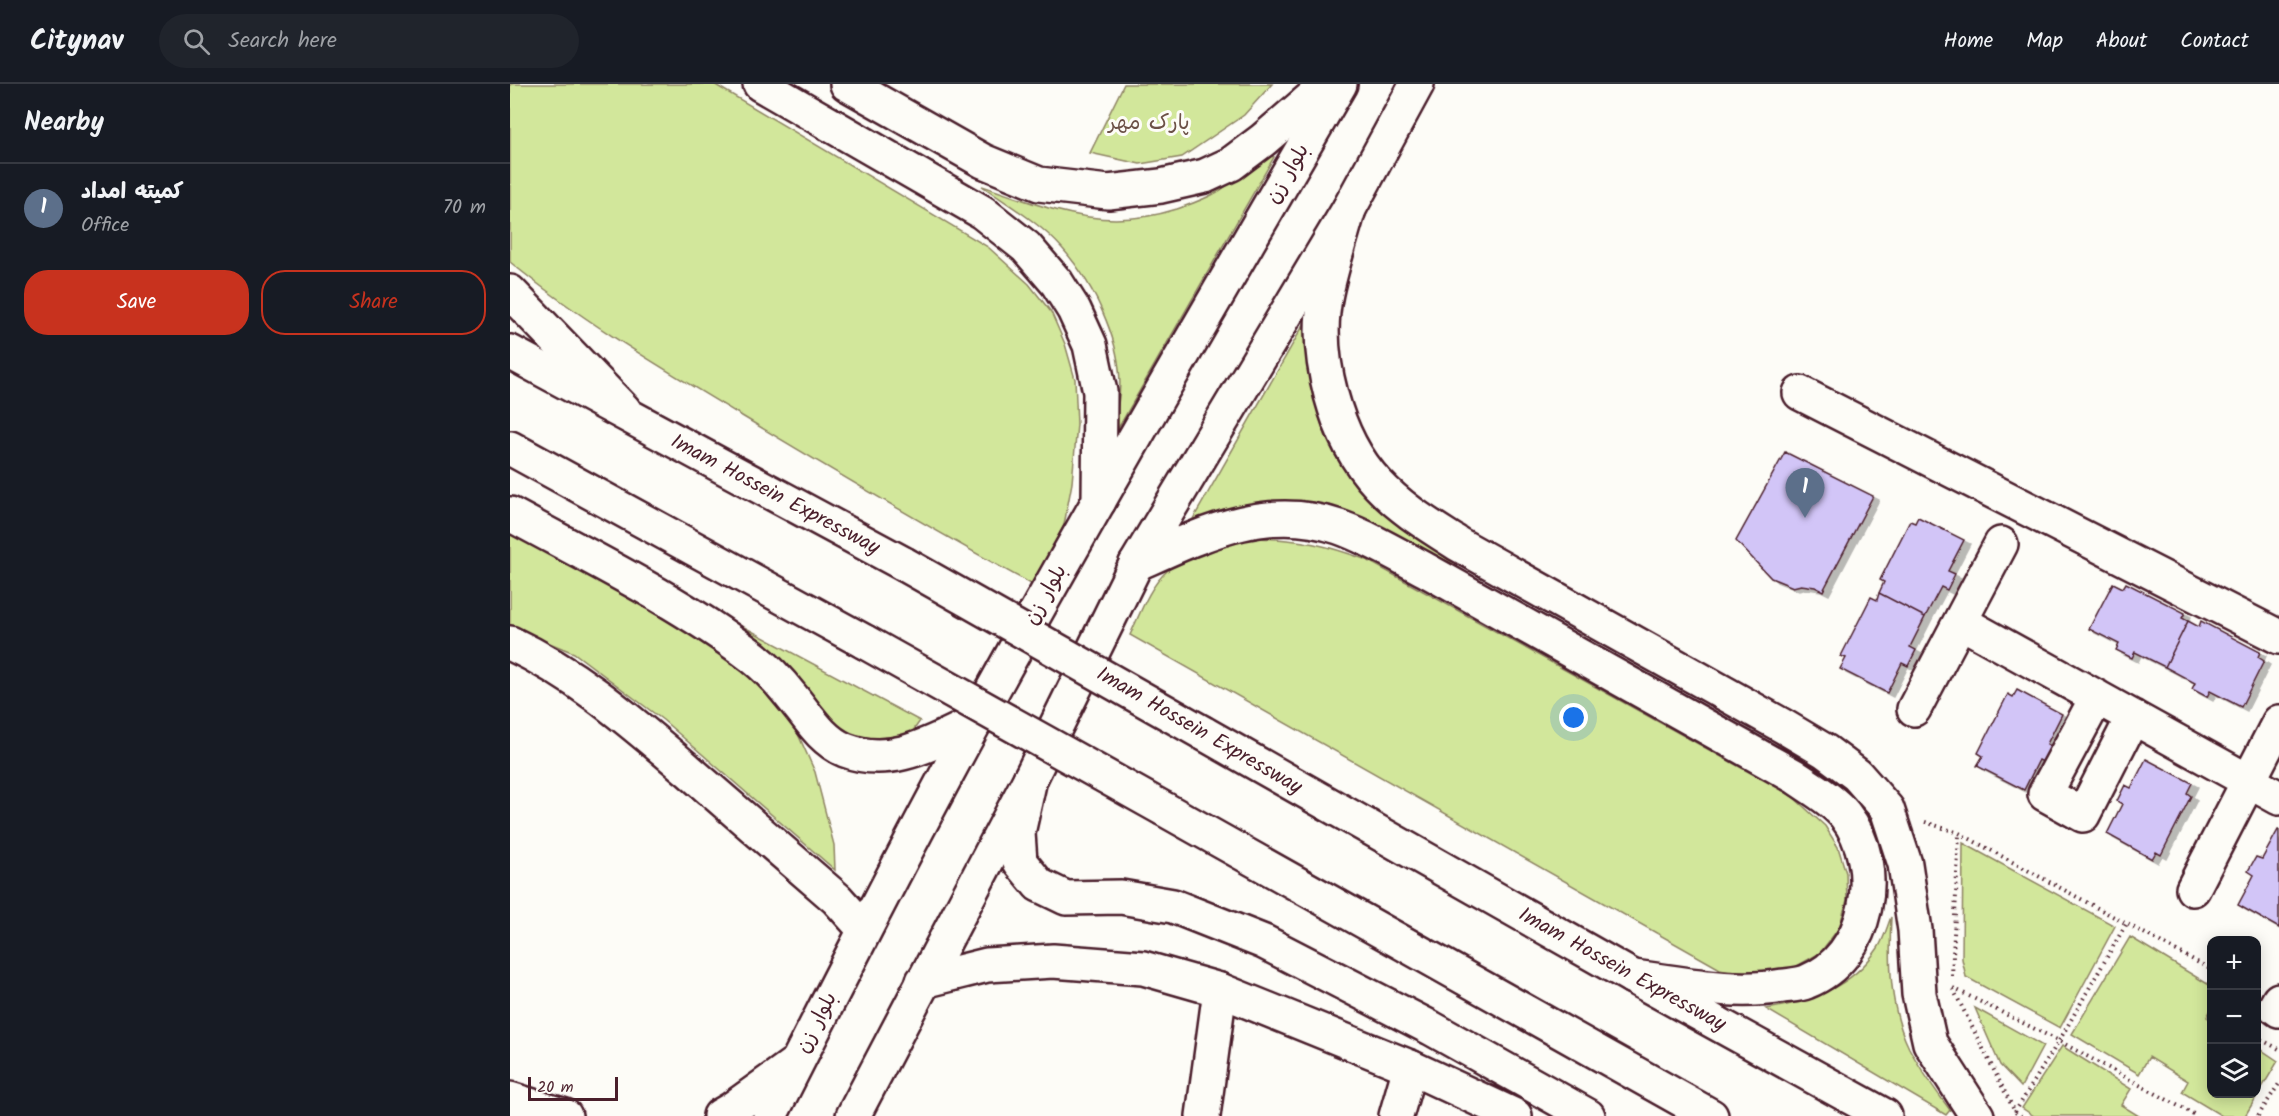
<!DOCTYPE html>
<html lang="en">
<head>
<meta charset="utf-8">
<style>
	body { margin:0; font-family:Kalam,"Playpen Sans Arabic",sans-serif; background:#20242c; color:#f1f3f6 }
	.controls { position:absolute; right:18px; bottom:18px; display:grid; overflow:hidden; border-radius:12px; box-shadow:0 3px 15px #0003 }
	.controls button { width:54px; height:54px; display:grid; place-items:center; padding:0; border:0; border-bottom:2px solid #363941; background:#171b24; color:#f1f3f6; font:30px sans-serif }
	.scale { position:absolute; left:18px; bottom:15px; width:90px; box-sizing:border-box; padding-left:6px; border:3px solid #4a1f2b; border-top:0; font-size:16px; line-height:21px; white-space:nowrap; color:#4a1f2b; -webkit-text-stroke:4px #fdfcf7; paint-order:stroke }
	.you { position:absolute; left:1064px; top:634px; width:21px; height:21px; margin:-15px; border:4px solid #fff; border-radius:50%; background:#1a73e8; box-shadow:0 0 0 9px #1a73e833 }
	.badge { display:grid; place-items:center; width:39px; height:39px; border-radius:50%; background:#c8321e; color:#fff; font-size:20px; font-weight:700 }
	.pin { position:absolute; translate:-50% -50px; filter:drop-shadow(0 2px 3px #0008) }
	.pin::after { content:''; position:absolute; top:32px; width:21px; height:18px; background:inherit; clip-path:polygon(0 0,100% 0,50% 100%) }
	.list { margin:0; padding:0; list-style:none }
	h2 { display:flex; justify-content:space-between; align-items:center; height:78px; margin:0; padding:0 24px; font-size:26px }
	h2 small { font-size:20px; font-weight:400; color:#9ea1a6 }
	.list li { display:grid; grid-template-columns:39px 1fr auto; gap:18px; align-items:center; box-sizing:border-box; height:90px; padding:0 24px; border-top:2px solid #363941 }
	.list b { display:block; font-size:22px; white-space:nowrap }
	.list p { margin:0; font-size:20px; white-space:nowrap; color:#9ea1a6 }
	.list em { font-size:20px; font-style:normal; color:#9ea1a6 }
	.actions { display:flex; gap:12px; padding:18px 24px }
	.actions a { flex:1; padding:14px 0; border:2px solid #c8321e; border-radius:24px; text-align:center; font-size:21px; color:#c8321e }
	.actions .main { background:#c8321e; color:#fff }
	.icon { flex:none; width:33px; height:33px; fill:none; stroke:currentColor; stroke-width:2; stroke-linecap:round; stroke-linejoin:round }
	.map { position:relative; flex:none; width:1769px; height:1032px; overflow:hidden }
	header { display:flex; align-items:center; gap:36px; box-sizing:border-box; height:84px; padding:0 30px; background:#171b24; border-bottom:2px solid #363941 }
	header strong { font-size:28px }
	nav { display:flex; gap:33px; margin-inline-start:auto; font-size:21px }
	.search { width:420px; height:54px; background:#20242c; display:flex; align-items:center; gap:15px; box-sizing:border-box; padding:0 21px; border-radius:33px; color:#9ea1a6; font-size:22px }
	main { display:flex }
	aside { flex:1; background:#171b24 }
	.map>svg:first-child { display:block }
</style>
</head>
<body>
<header>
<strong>Citynav</strong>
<div class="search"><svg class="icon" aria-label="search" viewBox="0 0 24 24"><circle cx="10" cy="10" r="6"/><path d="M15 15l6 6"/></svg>Search here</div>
<nav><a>Home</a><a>Map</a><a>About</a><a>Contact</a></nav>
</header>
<main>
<aside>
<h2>Nearby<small></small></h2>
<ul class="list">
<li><span class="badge" style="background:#5c6f8a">1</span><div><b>کمیته امداد</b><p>Office</p></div><em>70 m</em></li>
</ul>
<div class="actions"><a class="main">Save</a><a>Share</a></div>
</aside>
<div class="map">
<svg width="1769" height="1032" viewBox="0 0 1769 1032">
	<defs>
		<filter id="shadow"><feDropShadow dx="6" dy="4" stdDeviation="0" flood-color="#0004"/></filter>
	</defs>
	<rect width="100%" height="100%" fill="#fdfcf7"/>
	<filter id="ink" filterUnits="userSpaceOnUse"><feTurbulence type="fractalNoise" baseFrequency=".0167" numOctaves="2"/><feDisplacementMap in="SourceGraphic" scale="12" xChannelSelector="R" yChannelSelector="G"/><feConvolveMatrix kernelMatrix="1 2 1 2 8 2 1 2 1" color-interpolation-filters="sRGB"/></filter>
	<g filter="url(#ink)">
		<path fill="#d2e79b" stroke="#8e8363" stroke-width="1.5" d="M0 0H204L478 163 519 200 541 228 555 260 565 295 567 340 562 399 554 441 523 501C423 446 325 388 227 329 149 282 71 236 0 178Z
			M614 0H762L734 31 672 73 630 80 580 69Z
			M757 71 764 73 603 353 598 350C601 340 606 330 608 320 618 268 585 201 552 164 530 139 499 121 472 102 542 125 592 149 667 125 681 120 696 115 709 107 726 96 741 83 757 71Z
			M797 235C801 271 801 310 813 345 835 408 899 445 949 484L864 442H679Z
			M0 448 107 505 185 549 251 601 283 639 305 688 324 761 325 786 153 636 64 569 0 543Z
			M747 454C791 455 816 461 857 476L1282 712 1315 742 1328 763 1336 789 1337 816 1329 844 1310 869 1280 886 1244 892 1210 885 620 551C630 530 639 503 657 487 683 465 715 458 747 454Z
			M234 543 410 637 398 654 385 658 332 653 258 567Z
			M1453 759 1605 842 1550 944 1456 893 1452 875Z
			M1381 833C1379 876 1379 924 1399 964 1411 986 1425 1006 1440 1026L1436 1031 1256 925C1300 918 1342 903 1368 864 1374 855 1377 843 1381 833Z
			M1620 853 1701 902V925L1697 933 1701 936 1702 1010H1746L1747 963 1768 977 1735 1032H1712L1672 1008 1678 997 1639 973 1629 990 1562 950Z
			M1465 924 1533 962 1511 1003 1490 981Z
			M1552 962 1621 1005 1611 1021 1629 1032H1524L1512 1024Z"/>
		<path fill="#d2c5f7" stroke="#4a1f2b" stroke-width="1.5" filter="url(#shadow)" d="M1275 368 1363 412 1313 507 1305 503 1291 501 1283 503 1261 494 1226 457Z
			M1408 433 1454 456 1438 487 1445 490 1437 506 1431 503 1415 533 1369 509 1374 498 1370 496 1400 437 1405 439Z
			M1603 499 1613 504 1616 499 1675 529 1672 534 1678 537 1655 583 1625 568 1622 574 1606 566 1609 560 1579 545Z
			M1369 509 1415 533 1400 563 1406 566 1398 582 1392 579 1377 609 1330 585 1336 574 1331 572 1361 513 1367 516Z
			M1678 537 1689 543 1691 537 1750 568 1748 573 1754 577 1731 623 1700 607 1697 613 1682 605 1685 599 1655 583Z
			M1507 606 1552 630 1537 660 1543 663 1535 679 1529 676 1514 706 1467 682 1473 672 1468 669 1498 610 1503 613Z
			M1636 675 1682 699 1677 709 1681 712 1651 771 1646 768 1642 775 1597 750 1612 720 1607 717 1615 701 1621 704Z
			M1768 746H1769V844L1728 821 1744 791 1738 787 1746 773 1752 775Z"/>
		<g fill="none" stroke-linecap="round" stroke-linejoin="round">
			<defs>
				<path id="street" d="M1290 309 1769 553
					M1451 538 1769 714
					M1587 613 1535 710 1573 731 1623 633
					M1404 625 1491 460
					M1683 805 1769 638
					M1769 916 1765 923 1769 926
					M693 1032 710 906
					M886 1032 900 983"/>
				<path id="secondary" d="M0 559C70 592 120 637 178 686 227 729 277 772 327 815L354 845
					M0 1015 55 1032
					M210 1032 222 1025 283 981
					M260 1032C327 900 394 768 465 638 583 423 707 212 830 0
					M343 1032 520 695 626 480 839 125 907 0"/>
				<path id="primary" d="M250 0 472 128 516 163 547 199 564 226 580 261 590 308 589 417
					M337 0 473 77 529 100 598 108 651 102 695 92 721 80 753 56 818 0
					M839 125C831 153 822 181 816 209 803 270 825 355 868 400 891 425 920 442 948 460L1273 642 1315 667 1347 691 1377 725 1395 780 1405 846 1409 910 1420 959 1467 1032
					M0 208 114 326
					M0 430C81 474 169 517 243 573 257 584 270 598 281 612 297 631 311 656 335 666 382 684 423 658 464 639
					M626 480C693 450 755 418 829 443 860 454 888 471 916 486L1284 692C1301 704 1322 715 1335 731 1375 782 1360 873 1296 898 1289 901 1280 901 1273 902 1223 911 1172 899 1123 893
					M520 695 508 749 510 778 529 801 556 814 611 813 663 822 754 858 921 944 1078 1032
					M413 897 477 881 543 877 633 884 710 906 900 983 1005 1032"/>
				<path id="highway" d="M0 268 394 480
					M0 364 355 558
					M693 649 1123 893 1375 1032
					M654 725 1201 1032"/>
			</defs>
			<use href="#street" stroke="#4a1f2b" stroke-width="38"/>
			<use href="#secondary" stroke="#4a1f2b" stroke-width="38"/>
			<use href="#primary" stroke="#4a1f2b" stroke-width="38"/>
			<use href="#highway" stroke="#4a1f2b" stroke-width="38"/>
			<path stroke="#4a1f2b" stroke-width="4" stroke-dasharray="1.5 4.5" stroke-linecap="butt" d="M1415 738 1449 749 1702 886
				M1442 892 1449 749
				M1443 904 1549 957 1687 1032
				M1443 905 1505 1028 1511 1032
				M1746 953 1769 965
				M1505 1028 1549 957 1616 840
				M1748 1032 1769 1000"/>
			<use href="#street" stroke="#fdfcf7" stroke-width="33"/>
			<use href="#secondary" stroke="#fdfcf7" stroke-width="33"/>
			<use href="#primary" stroke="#fdfcf7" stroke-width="33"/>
			<use href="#highway" stroke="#fdfcf7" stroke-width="33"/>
			<defs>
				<path id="highway-bridge" d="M394 480 693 649
					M355 558 654 725"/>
			</defs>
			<use href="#highway-bridge" stroke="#4a1f2b" stroke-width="38" stroke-linecap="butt"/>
			<use href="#highway-bridge" stroke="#fdfcf7" stroke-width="33"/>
		</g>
	</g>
	<g text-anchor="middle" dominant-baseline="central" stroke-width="6" stroke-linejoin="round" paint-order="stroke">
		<g font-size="21" fill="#6c5147" stroke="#fdfcf7">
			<text x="639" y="39">پارک مهر</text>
		</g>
		<g font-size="21" fill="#4a1f2b" stroke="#fdfcf7">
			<text transform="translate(778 90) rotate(-60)">بلوار زن</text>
			<text transform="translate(265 411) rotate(28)">Imam Hossein Expressway</text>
			<text transform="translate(536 511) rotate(-61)">بلوار زن</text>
			<text transform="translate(689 647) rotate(30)">Imam Hossein Expressway</text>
			<text transform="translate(1112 886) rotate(29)">Imam Hossein Expressway</text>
			<text transform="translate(307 939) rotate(-63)">بلوار زن</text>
		</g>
	</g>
</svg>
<div class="controls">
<button>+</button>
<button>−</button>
<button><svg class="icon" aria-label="layers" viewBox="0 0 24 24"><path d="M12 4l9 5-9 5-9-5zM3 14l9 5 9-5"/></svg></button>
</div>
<div class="scale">20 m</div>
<div class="you"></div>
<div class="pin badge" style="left:1295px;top:434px;background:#5c6f8a">1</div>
</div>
</main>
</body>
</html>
